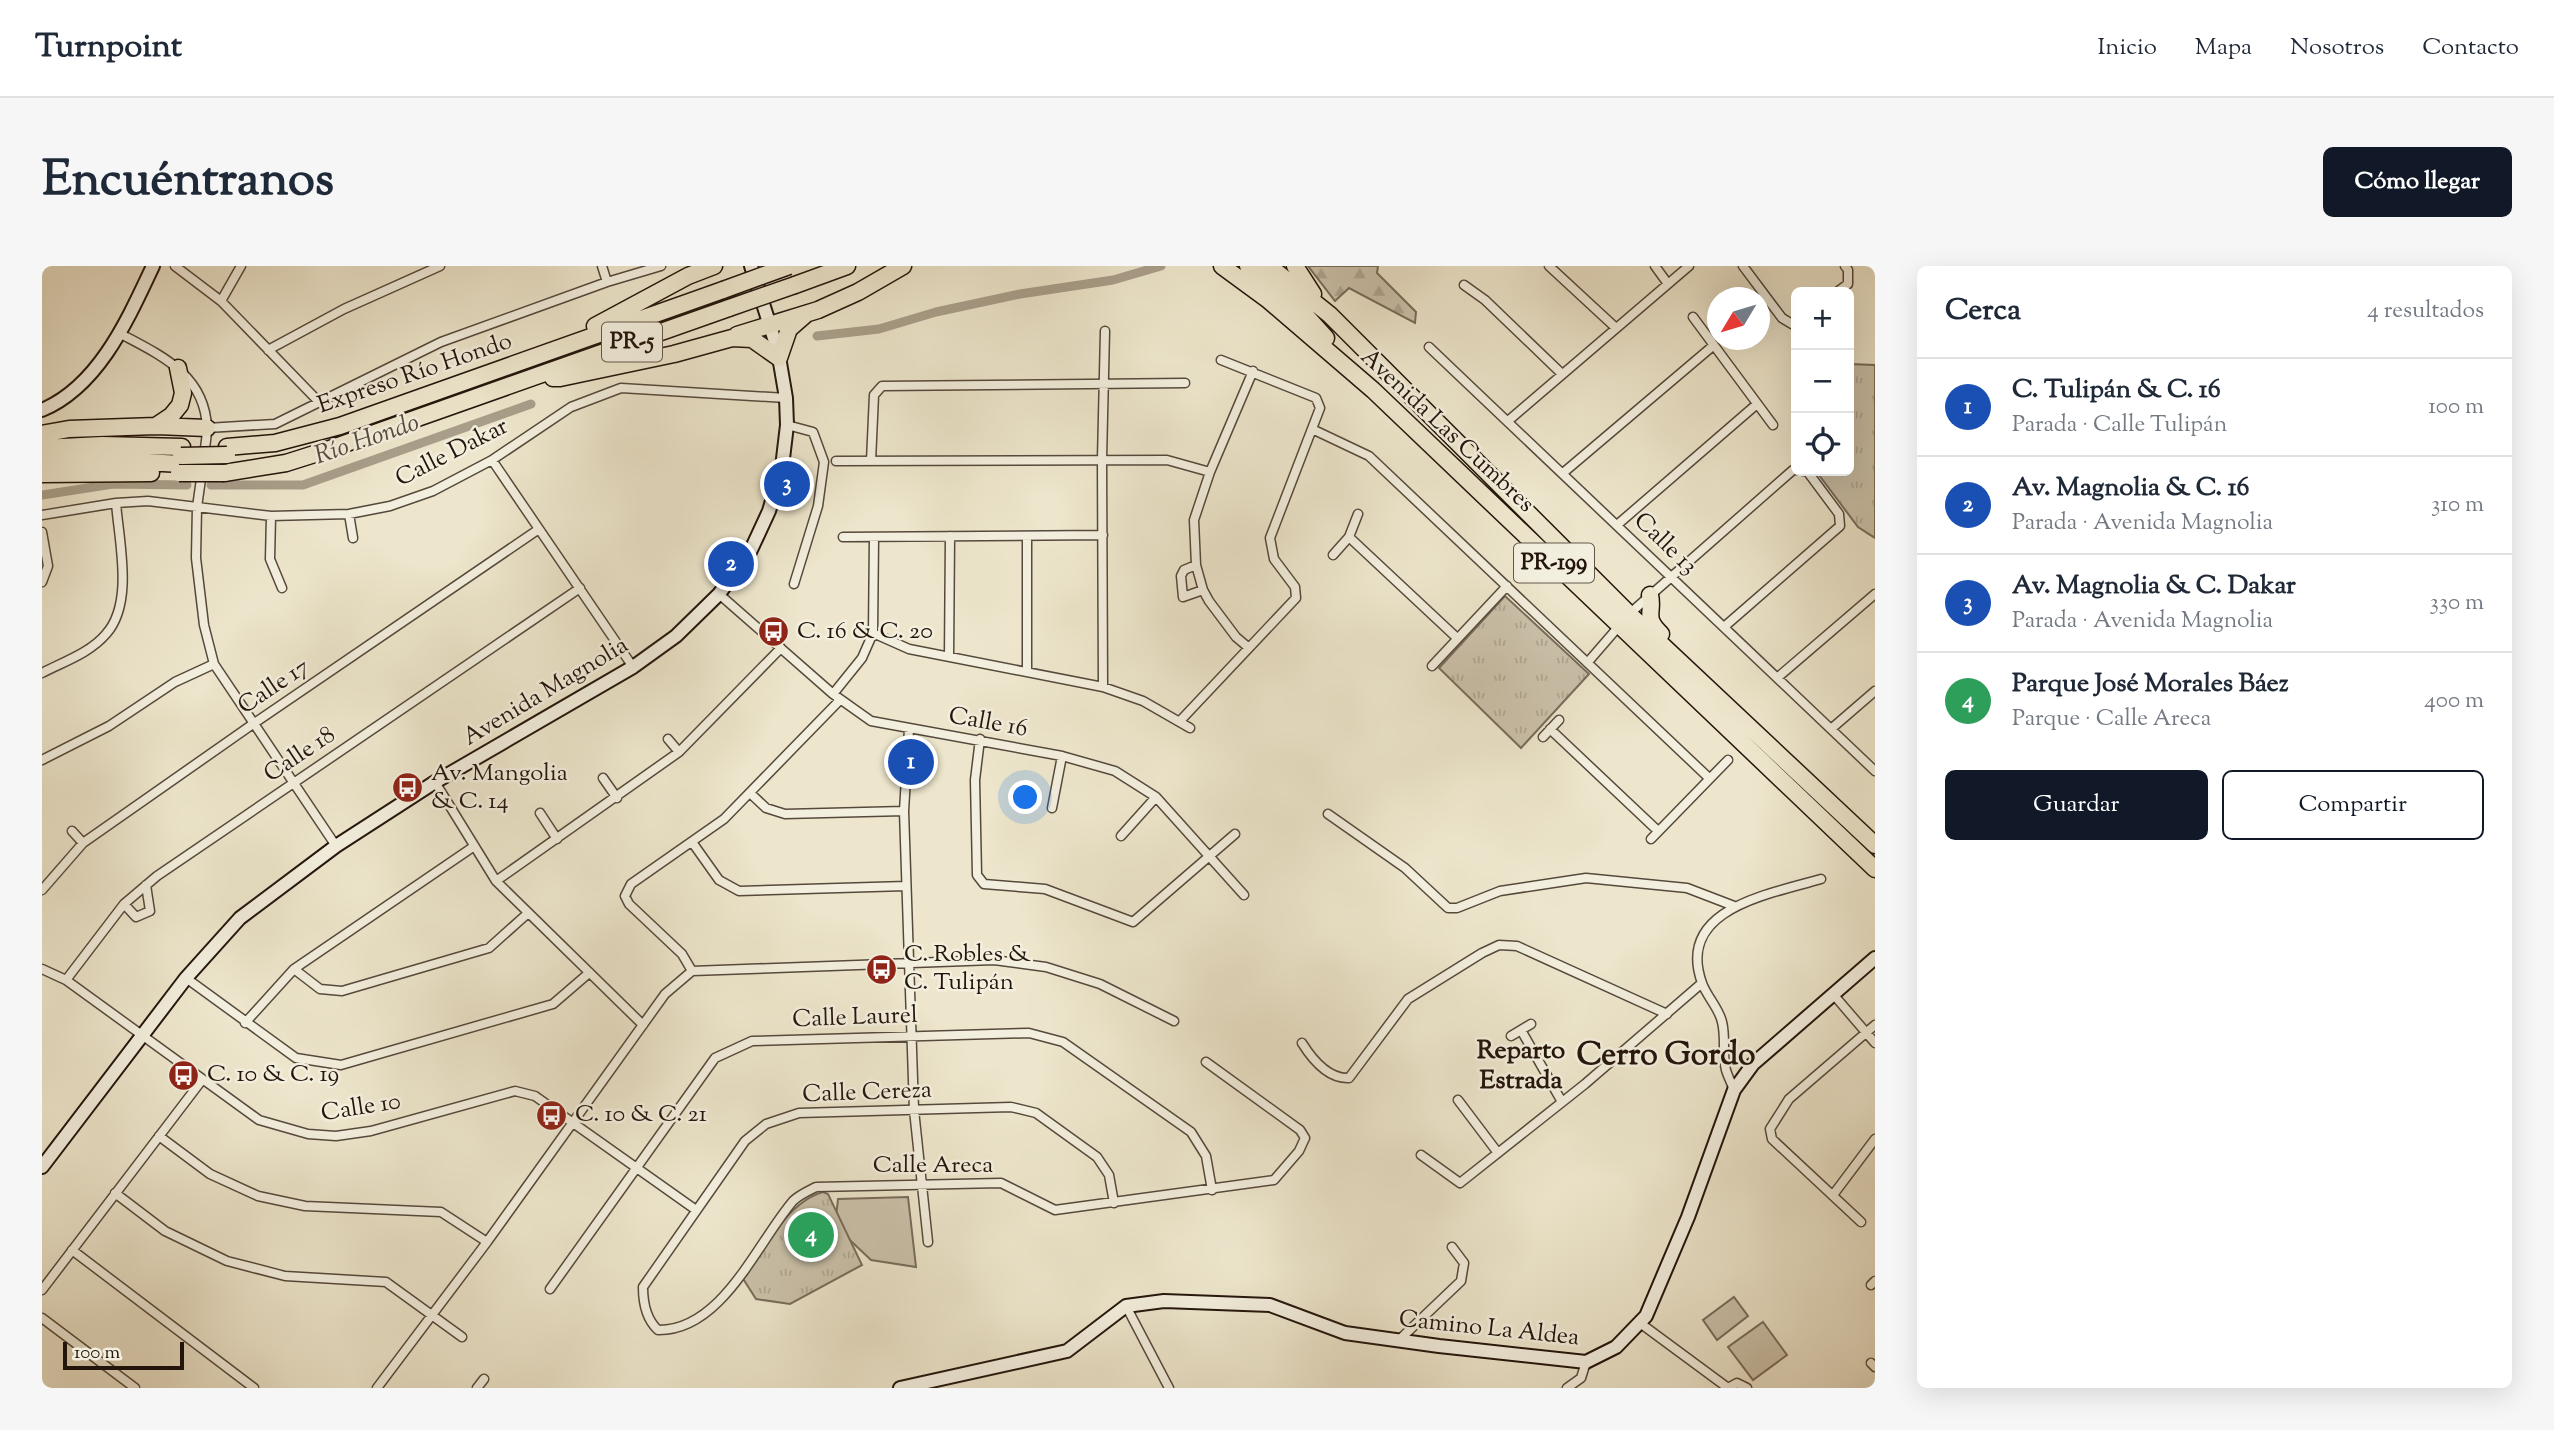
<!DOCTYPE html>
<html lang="es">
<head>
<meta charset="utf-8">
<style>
	body { margin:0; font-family:"Sorts Mill Goudy",serif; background:#f6f6f7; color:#1f2937 }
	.controls { position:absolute; right:21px; top:21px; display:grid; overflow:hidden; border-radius:10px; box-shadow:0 7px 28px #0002 }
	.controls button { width:63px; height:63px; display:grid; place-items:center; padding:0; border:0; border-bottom:2px solid #e0e1e3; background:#fff; color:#1f2937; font:35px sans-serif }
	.compass { position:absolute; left:1665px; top:21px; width:63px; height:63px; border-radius:50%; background:#fff; box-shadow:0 7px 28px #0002; rotate:232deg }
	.scale { position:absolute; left:21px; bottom:18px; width:121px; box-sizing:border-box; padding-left:7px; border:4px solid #24150c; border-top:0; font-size:19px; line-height:24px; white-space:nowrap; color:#24150c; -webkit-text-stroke:5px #f3efde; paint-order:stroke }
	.you { position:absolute; left:984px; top:532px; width:24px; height:24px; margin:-18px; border:5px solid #fff; border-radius:50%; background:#1a73e8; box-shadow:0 0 0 10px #1a73e833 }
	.badge { display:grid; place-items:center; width:46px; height:46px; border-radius:50%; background:#111827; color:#fff; font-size:23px; font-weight:700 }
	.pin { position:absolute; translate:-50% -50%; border:4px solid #fff; box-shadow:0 2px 7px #0006 }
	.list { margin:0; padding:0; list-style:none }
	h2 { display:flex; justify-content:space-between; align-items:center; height:91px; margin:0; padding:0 28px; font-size:30px }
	h2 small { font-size:23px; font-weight:400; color:#747a83 }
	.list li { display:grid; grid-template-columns:46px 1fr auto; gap:21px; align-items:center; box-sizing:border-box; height:98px; padding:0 28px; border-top:2px solid #e0e1e3 }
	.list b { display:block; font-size:26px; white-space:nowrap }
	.list p { margin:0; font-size:23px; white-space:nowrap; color:#747a83 }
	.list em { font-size:23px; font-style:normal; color:#747a83 }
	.actions { display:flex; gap:14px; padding:21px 28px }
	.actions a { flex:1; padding:16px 0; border:2px solid #111827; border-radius:10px; text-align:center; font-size:24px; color:#111827 }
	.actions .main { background:#111827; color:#fff }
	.icon { flex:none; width:38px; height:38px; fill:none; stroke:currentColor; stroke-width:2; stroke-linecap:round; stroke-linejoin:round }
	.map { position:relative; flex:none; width:1833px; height:1122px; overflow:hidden; border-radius:10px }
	header { display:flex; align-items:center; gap:42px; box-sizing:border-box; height:98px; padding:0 35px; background:#fff; border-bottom:2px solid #e0e1e3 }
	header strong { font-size:33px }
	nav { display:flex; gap:38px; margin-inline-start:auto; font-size:24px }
	.intro { display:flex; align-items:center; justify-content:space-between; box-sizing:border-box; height:168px; padding:0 42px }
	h1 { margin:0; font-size:49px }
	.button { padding:18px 32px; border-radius:10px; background:#111827; color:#fff; font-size:24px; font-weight:700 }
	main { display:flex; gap:42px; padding:0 42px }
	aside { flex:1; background:#fff; border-radius:10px; box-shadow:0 7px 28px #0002 }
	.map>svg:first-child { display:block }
</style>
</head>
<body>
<header>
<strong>Turnpoint</strong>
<nav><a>Inicio</a><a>Mapa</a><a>Nosotros</a><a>Contacto</a></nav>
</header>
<div class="intro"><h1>Encuéntranos</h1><a class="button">Cómo llegar</a></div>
<main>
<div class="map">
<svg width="1833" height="1122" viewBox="0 0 1833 1122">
	<defs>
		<pattern id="forest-firs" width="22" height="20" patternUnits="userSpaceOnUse" patternTransform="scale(1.75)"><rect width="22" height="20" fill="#cbc2ab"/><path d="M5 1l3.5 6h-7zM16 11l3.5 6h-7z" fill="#aea692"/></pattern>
		<pattern id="park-tufts" width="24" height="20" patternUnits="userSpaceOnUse" patternTransform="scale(1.75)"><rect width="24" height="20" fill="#cbc2ab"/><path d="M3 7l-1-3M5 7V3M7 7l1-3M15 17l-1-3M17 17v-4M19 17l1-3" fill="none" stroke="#aea692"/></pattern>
	</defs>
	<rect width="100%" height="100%" fill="#ede6cc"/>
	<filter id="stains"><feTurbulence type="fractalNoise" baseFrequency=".00286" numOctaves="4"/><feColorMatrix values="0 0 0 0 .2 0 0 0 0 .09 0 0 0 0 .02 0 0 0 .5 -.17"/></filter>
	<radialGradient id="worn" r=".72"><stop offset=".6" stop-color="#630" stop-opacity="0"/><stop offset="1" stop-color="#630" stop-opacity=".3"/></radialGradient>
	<path fill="#cbc2ab" stroke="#786c5c" stroke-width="2" d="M866 931 874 1001 829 994 793 960 796 933Z
		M1692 1031 1706 1050 1675 1074 1661 1054Z
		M1721 1056 1745 1089 1711 1114 1686 1081Z"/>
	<path fill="url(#forest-firs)" stroke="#786c5c" stroke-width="2" d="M1266 0H1336L1335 7 1374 46 1373 57 1307 22 1293 35Z"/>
	<path fill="url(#park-tufts)" stroke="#786c5c" stroke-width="2" d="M1807 98 1833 99V272L1816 261 1774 205H1807Z
		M1463 330 1547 408 1479 482 1397 402Z
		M781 926 786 928 820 999 748 1038 714 1033 700 1011C720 984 747 935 781 926Z"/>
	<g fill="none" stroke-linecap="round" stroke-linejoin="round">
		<path stroke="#a99f8b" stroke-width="9" d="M775 70 837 63 894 46 978 28 1071 14 1119 0
			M169 219H261L489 138
			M0 229 71 218 145 219"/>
		<defs>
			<path id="street" d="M133 0 179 35 277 136
				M560 0 565 16
				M1507 0 1574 62
				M1613 0 1626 18
				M1701 0 1740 52 1750 58 1754 55
				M1422 19 1443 34 1520 108
				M1795 26 1806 18V4L1803 0
				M179 35 199 0
				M1651 51 1731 159
				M77 67C118 89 163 108 165 162 165 171 163 181 162 189
				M1387 81 1833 505
				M226 84 302 43 398 0
				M1466 155 1647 0
				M745 159 771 166 782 196 776 240 752 318
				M165 162 233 158 399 76 565 16 619 0
				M1270 163 1327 190 1667 512
				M450 194 591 401
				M794 195 1125 194 1168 206
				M829 195 832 129 840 120 1143 117
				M160 206 155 241 154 292 162 359 172 398 294 580
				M1521 207 1672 79
				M307 248 311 272
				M0 249 74 237 106 235 229 250 307 248 348 240 391 225 450 194 529 141 579 122 744 132
				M229 250 228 293 240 322
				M1575 259 1715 138
				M0 266 6 300 0 316
				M801 271 1061 269
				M1307 271 1415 372
				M1291 289 1307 271 1316 248
				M1154 299 1142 304 1139 310 1141 331 1161 324
				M677 328 791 428 829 455 1020 490 1073 505 1114 531 1202 629
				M1586 349 1751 204H1754
				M1682 361 1798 260 1797 248 1765 205H1761
				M831 367 867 383 1061 421 1101 435 1148 462
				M1207 382 1194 371 1167 335 1161 324 1154 299 1152 254 1168 206 1211 105
				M907 391 908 270
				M1546 396 1578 359
				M1390 400 1465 320
				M985 406V270
				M0 407C21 396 48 387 64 368 92 337 77 276 74 237
				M1735 412 1833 328
				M1061 421 1060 193 1063 65
				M791 428 820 392 831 367 832 271
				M1138 455 1254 332 1253 321 1232 293 1228 272 1278 142 1274 132 1179 94
				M867 463 862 545 872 844 886 976
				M1508 463 1616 565
				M1789 463 1833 425
				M1501 471 1517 454
				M626 473 637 486
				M938 473 933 514 935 609 942 618 1003 623 1091 656 1193 568
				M0 494 67 460 133 416 172 398
				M561 512 575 532
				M393 516 454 615 601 759
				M708 527 724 542 743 548 862 545
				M1010 542 1020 490
				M498 547 515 573
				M1286 548 1363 602 1406 642H1415L1458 625 1544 612 1645 622 1692 640
				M30 565 41 577
				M1079 570 1114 531
				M1609 573 1686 494
				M650 576 677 614 697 625 864 620
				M454 615 637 486 739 382
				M0 624 41 577 211 458 497 263
				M82 638 94 651 108 645 104 619
				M0 703 24 714 217 854 266 868 294 870 329 865 473 825 493 830 654 944
				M252 703 278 723 300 725 447 682 485 648
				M650 705 952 694 1004 701 1058 718 1132 755
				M650 705 640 688 587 638 583 630 589 618 682 553 798 434
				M144 712 254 792 299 799 511 738 547 707
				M24 714 82 638 115 610 538 322
				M1791 728 1833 777
				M203 757 252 703 431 581
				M1479 764 1520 836
				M1469 770 1489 758
				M1260 777C1270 793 1286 813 1307 812L1366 733 1440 687 1457 679 1475 680 1625 748
				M1692 824C1690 818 1686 811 1684 804 1680 789 1684 771 1680 756 1677 742 1665 731 1660 717 1633 642 1729 628 1779 613
				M1416 834 1456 887
				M117 870 168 908 216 930 263 940 399 946 445 976
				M1379 889 1418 917 1543 818 1660 717
				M73 927 123 965 185 995 243 1010 344 1016 420 1071
				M1791 929 1833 873
				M1072 937 1067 909 1055 891 994 847 969 841 757 847 724 858 703 875 601 1021C601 1038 604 1053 616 1064 680 1065 715 977 751 935 757 929 766 925 774 921L959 917 1013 944 1232 914 1257 885 1263 872 1258 864 1164 796
				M1819 956 1730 873 1728 863 1747 833 1833 759
				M30 984 212 1122
				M1829 1019 1833 1015
				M508 1023 673 792 710 775 987 767 1021 776 1149 866 1164 890 1170 924
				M0 1024 160 814
				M1084 1040 1127 1122
				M0 1052 93 1122
				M1598 1057 1686 1122
				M1356 1075 1419 1015 1422 997 1410 981
				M1829 1097 1833 1101
				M335 1122 445 976 623 728 650 705
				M435 1122 442 1113
				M1525 1122 1539 1112 1544 1096
				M1686 1122 1695 1117 1705 1122"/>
			<path id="secondary" d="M0 144C57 120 86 53 111 0
				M0 901 144 712 198 652 294 580 393 516 591 401 634 370 677 328 708 286 727 245 740 201 745 159 744 132 736 85 709 0
				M858 1122 1025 1085 1084 1040 1122 1035 1228 1039 1303 1067 1397 1080 1544 1096 1574 1081 1604 1050 1646 951 1692 824 1711 798 1833 692"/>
			<path id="highway" d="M1180 0 1225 33 1331 124 1833 603
				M1206 0 1257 42 1284 72
				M1227 0 1288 49 1587 348 1833 579
				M1253 0 1271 28
				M753 19 805 0
				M553 60 646 10 672 0
				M695 69 776 44 816 26 861 0
				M511 112H518L632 88 690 72 710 73 737 92 747 63 763 49
				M114 160 165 162
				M0 168 27 163 114 160 129 150 138 139 141 127 136 102
				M185 181 233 177 298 160 681 24
				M0 182 60 179 140 181
				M0 196 63 194 140 198
				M182 207 244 197 282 185 687 42
				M0 208 109 207
				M1608 329C1612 347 1601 351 1619 368"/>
		</defs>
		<use href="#street" stroke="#56493c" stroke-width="11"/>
		<use href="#secondary" stroke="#24150c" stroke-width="16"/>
		<use href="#highway" stroke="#24150c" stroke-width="19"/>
		<use href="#street" stroke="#f3efde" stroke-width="8"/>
		<use href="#secondary" stroke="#f3efde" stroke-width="12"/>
		<use href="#highway" stroke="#ede6cc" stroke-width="16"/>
		<defs>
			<path id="highway-bridge" d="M681 24 747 0
				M687 42 753 19
				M139 190 185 189
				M137 207H182"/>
		</defs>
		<use href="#highway-bridge" stroke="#24150c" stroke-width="19" stroke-linecap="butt"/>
		<use href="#highway-bridge" stroke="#ede6cc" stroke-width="16"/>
	</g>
	<defs>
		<symbol id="bus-disc" viewBox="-11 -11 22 22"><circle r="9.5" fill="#8f2418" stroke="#f3efde"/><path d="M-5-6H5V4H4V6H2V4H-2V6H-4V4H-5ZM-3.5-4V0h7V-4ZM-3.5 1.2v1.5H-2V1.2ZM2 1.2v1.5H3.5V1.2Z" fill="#fff"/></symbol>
	</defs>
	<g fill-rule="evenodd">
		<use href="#bus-disc" x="714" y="348" width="35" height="35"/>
		<use href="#bus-disc" x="348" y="504" width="35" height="35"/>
		<use href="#bus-disc" x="822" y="686" width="35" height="35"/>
		<use href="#bus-disc" x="124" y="792" width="35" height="35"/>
		<use href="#bus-disc" x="492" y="832" width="35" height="35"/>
	</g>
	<g text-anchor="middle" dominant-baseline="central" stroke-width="5" stroke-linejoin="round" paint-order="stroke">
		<g fill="#f3efde" stroke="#62564b" stroke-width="2">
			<rect x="560" y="56.5" width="60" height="39" rx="5"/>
			<rect x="1472" y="277.5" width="80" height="39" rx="5"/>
		</g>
		<g font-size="23" font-weight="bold" fill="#24150c">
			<text x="590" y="76">PR-5</text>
			<text x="1512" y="297">PR-199</text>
		</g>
		<g font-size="24" fill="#24150c" stroke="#f3efde">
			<text transform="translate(373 108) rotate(-19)">Expreso Río Hondo</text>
			<text transform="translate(1405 165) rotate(43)">Avenida Las Cumbres</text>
			<text transform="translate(410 187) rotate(-27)">Calle Dakar</text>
			<text transform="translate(1623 278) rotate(44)">Calle 13</text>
			<text transform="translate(232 421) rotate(-34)">Calle 17</text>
			<text transform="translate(504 426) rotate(-31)">Avenida Magnolia</text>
			<text transform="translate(946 457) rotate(10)">Calle 16</text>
			<text transform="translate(258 489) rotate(-34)">Calle 18</text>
			<text transform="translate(813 752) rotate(-2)">Calle Laurel</text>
			<text transform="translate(825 827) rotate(-2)">Calle Cereza</text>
			<text transform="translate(319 842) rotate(-9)">Calle 10</text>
			<text x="891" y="900">Calle Areca</text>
			<text transform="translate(1447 1063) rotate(6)">Camino La Aldea</text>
		</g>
		<g font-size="24" fill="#24150c" stroke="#f3efde" text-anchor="start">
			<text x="755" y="366">C. 16 &amp; C. 20</text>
			<text x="389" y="508">Av. Mangolia<tspan x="389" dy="28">&amp; C. 14</tspan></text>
			<text x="862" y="689">C. Robles &amp;<tspan x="862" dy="28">C. Tulipán</tspan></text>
			<text x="165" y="809">C. 10 &amp; C. 19</text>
			<text x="533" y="849">C. 10 &amp; C. 21</text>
		</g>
		<g font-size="26" font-style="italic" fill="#594c3f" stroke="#f3efde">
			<text transform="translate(325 174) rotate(-19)">Río Hondo</text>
		</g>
		<g font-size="26" font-weight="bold" fill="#24150c" stroke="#f3efde">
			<text x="1479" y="785">Reparto<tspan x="1479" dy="30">Estrada</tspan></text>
		</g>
		<g font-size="32" font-weight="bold" fill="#24150c" stroke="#f3efde">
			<text x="1624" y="790">Cerro Gordo</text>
		</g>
	</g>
	<rect width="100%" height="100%" filter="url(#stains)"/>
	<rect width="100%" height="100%" fill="url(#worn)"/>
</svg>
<div class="controls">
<button>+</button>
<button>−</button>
<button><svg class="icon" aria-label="locate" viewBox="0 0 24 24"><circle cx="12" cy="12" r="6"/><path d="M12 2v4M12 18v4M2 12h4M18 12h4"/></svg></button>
</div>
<svg class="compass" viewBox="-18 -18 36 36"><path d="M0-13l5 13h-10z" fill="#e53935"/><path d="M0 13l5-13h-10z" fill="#747a83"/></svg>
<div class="scale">100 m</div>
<div class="you"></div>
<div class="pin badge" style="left:869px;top:496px;background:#1a4fb4">1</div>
<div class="pin badge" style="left:689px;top:298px;background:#1a4fb4">2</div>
<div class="pin badge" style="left:745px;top:218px;background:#1a4fb4">3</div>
<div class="pin badge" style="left:769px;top:969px;background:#2e9e5b">4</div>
</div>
<aside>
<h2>Cerca<small>4 resultados</small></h2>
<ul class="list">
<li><span class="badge" style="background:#1a4fb4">1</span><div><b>C. Tulipán &amp; C. 16</b><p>Parada · Calle Tulipán</p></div><em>100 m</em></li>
<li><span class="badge" style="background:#1a4fb4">2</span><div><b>Av. Magnolia &amp; C. 16</b><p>Parada · Avenida Magnolia</p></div><em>310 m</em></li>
<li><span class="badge" style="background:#1a4fb4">3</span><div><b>Av. Magnolia &amp; C. Dakar</b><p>Parada · Avenida Magnolia</p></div><em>330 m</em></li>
<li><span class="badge" style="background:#2e9e5b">4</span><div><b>Parque José Morales Báez</b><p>Parque · Calle Areca</p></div><em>400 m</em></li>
</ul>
<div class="actions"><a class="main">Guardar</a><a>Compartir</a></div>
</aside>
</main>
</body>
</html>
